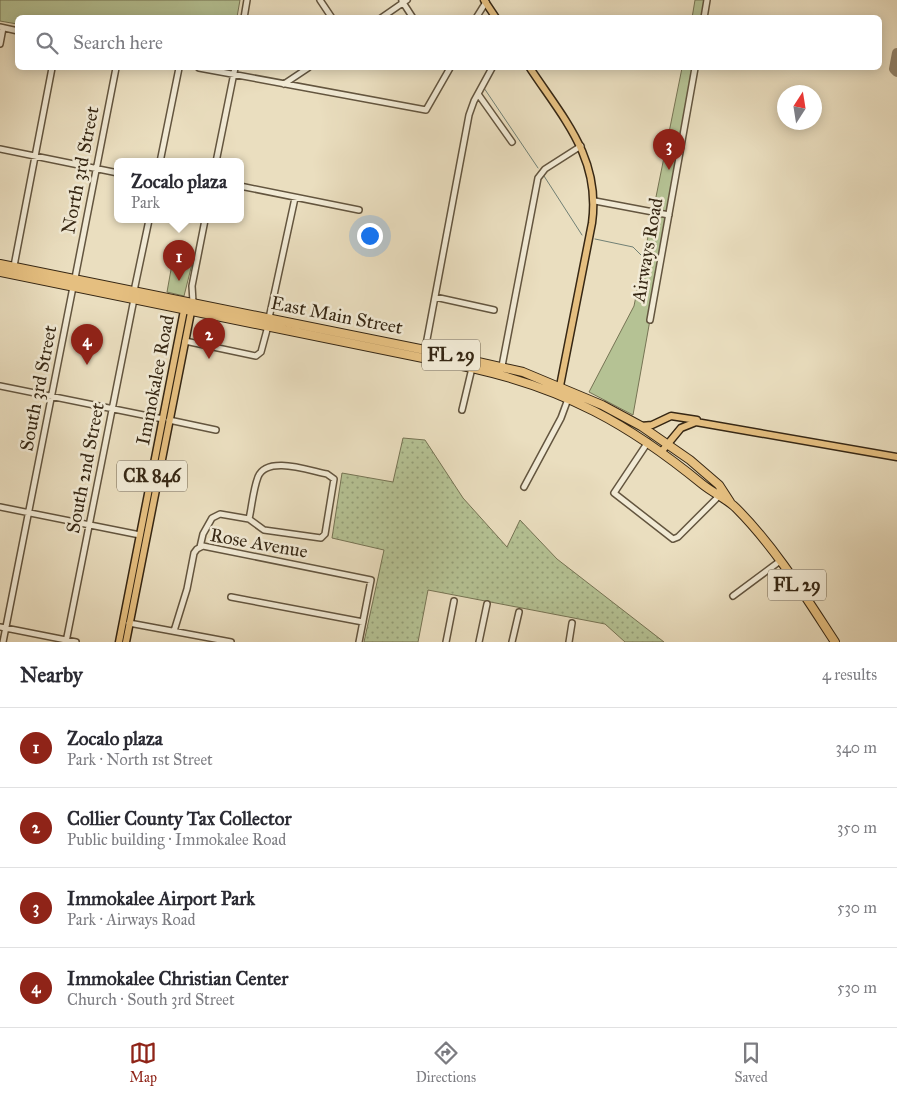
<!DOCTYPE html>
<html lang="en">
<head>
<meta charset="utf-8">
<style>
	body { margin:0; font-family:"IM FELL Great Primer",serif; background:#f7f7f7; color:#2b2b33 }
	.compass { position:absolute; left:777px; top:85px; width:45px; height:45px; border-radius:50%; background:#fff; box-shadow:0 2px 12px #0003; rotate:12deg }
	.you { position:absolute; left:369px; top:235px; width:18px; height:18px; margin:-12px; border:4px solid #fff; border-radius:50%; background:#1a73e8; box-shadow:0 0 0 8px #1a73e833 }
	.badge { display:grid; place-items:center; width:32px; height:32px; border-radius:50%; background:#8f2418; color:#fff; font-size:16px; font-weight:700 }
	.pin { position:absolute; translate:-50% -41px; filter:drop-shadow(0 1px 2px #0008) }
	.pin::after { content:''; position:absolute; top:26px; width:18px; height:15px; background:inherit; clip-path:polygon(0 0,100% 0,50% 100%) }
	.popup { position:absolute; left:114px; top:158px; width:130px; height:65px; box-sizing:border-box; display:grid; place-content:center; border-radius:8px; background:#fff; filter:drop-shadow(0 1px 4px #0005); font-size:16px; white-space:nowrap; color:#7c7c81 }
	.popup b { font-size:19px; color:#2b2b33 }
	.popup::after { content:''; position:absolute; left:50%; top:100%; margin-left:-10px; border:10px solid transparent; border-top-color:#fff }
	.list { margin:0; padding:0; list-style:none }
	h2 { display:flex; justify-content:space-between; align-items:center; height:65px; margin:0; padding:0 20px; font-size:21px }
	h2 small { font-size:16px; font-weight:400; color:#7c7c81 }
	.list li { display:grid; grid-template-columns:32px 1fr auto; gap:15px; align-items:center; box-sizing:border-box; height:80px; padding:0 20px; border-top:1px solid #e1e1e2 }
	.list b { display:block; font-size:19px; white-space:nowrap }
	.list p { margin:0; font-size:16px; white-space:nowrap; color:#7c7c81 }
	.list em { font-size:16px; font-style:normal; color:#7c7c81 }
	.icon { flex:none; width:28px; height:28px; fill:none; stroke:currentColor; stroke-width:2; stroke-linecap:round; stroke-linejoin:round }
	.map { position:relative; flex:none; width:897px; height:642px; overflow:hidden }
	.search { position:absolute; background:#fff; box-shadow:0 2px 12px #0003; left:15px; right:15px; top:15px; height:55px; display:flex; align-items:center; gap:12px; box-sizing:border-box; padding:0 18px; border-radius:8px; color:#7c7c81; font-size:19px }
	.sheet { height:385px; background:#fff }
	nav { display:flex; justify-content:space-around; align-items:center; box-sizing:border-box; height:70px; border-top:1px solid #e1e1e2; background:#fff; font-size:14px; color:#7c7c81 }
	nav a { display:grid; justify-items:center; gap:2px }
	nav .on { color:#8f2418 }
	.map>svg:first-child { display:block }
</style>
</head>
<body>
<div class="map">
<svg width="897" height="642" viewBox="0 0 897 642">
	<defs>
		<pattern id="grass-dots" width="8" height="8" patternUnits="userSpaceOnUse" patternTransform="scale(1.25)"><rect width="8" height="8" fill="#b5c294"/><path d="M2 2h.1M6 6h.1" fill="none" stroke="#949e78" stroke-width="1.8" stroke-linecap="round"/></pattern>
	</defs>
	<rect width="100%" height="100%" fill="#eadebf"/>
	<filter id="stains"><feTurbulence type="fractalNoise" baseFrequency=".004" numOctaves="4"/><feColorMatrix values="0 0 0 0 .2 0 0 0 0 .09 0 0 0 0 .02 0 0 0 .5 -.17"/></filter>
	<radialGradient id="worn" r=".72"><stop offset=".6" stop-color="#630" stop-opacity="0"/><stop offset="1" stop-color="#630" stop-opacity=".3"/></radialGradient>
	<path fill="url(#grass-dots)" stroke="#767454" d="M403 438 425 440 463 498 507 547 520 520 557 559 664 642H625L605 624 428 590 418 642H364L384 550 332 538 342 473 393 482Z"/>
	<path fill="#b5c294" stroke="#767454" d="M0 0H240L237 17 18 18 17 24 0 21Z
		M695 0H707L704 17 692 18Z
		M682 68H695L633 415 589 392 634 306Z
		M174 253 194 256 184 296 167 292Z"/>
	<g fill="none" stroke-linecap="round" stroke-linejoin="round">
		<path stroke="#718075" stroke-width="1" d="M484 88 538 168
			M544 176 582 235
			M595 239 633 247 643 257"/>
		<path stroke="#90826a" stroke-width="10" d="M897 53 894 69 897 72"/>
		<defs>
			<path id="minor" d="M320 0 332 18
				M402 1 413 18
				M244 18 247 0
				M381 18 407 0
				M476 18 486 2
				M704 18 707 0
				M0 27 18 31
				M0 44 3 28
				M199 68 426 110 450 68
				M284 84 308 68
				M478 94 512 142
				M0 149 118 173
				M160 162 179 68
				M216 162 235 68
				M240 186 359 210
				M595 201 669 215
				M14 266 52 68
				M75 278 116 68
				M134 291 149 220
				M435 297 494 310
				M193 302 192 286 205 220
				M269 318 295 198
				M650 320 695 68
				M185 341 256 356 261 352 268 326
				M425 350 469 115 474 101 492 68
				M502 366 538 178 545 169 581 146
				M0 386 163 419
				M462 410 472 368
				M169 420 216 430
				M648 442 614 493 673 539 678 537 720 495
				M524 487 561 418 568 399
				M0 507 140 535
				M200 547 203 534 212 518 220 514 249 519 264 530 321 538 325 534 334 479 327 474C310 471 267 455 258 477 253 490 252 506 249 519
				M733 596 780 561
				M231 597 363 622
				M129 623 231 642
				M0 627 76 642
				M174 631 187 589 194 553 197 549 203 546 371 580 359 642
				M3 642 73 287
				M66 642 134 299
				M446 642 454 601
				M479 642 487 604
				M512 642 519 612
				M569 642 572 623"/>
			<path id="major" d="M484 0 496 18
				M530 68C563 118 601 158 592 223L560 386
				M641 426 652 425 671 416 697 420
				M662 451 681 428 696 422 897 457
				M119 642 185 305
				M126 642 193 302"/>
			<path id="highway" d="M0 264 425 350 523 372 602 405 641 426 690 460 719 485 730 502
				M0 272 472 368C565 389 629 424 702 484 713 493 727 499 736 508 775 547 805 596 835 642"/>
		</defs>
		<use href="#minor" stroke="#63553f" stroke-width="8"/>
		<use href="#major" stroke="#362714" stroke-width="9"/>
		<use href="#highway" stroke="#362714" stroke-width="10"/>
		<use href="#minor" stroke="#f1ead5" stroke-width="5"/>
		<use href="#major" stroke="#e5bf80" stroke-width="6"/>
		<use href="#highway" stroke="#e5bf80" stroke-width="8"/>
	</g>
	<g text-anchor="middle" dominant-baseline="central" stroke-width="5" stroke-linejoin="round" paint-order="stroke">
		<g fill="#f1ead5" stroke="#6e624e" stroke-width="1">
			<rect x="422" y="339.5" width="58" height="31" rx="4"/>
			<rect x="117" y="460.5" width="70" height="31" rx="4"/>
			<rect x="768" y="569.5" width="58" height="31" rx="4"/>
		</g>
		<g font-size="18" font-weight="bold" fill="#362714">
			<text x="451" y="355">FL 29</text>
			<text x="152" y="476">CR 846</text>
			<text x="797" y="585">FL 29</text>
		</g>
		<g font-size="19" fill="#362714" stroke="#f1ead5">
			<text transform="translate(80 170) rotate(-79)">North 3rd Street</text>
			<text transform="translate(647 250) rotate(-80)">Airways Road</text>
			<text transform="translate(337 315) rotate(11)">East Main Street</text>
			<text transform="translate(155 380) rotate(-79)">Immokalee Road</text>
			<text transform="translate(38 388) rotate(-79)">South 3rd Street</text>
			<text transform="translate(85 468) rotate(-79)">South 2nd Street</text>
			<text transform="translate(259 543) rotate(10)">Rose Avenue</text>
		</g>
	</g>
	<rect width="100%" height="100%" filter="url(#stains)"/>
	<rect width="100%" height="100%" fill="url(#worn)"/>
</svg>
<svg class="compass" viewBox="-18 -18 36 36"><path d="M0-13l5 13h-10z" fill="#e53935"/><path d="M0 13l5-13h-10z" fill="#7c7c81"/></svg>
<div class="you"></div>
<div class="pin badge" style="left:179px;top:281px">1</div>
<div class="popup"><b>Zocalo plaza</b>Park</div>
<div class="pin badge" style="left:209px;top:359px">2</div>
<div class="pin badge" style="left:669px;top:170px">3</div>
<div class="pin badge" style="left:87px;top:365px">4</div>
<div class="search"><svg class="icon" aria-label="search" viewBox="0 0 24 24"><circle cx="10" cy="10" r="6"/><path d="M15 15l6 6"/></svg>Search here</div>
</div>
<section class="sheet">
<h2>Nearby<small>4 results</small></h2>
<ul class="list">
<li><span class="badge">1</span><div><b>Zocalo plaza</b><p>Park · North 1st Street</p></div><em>340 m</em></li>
<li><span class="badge">2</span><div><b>Collier County Tax Collector</b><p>Public building · Immokalee Road</p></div><em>350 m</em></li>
<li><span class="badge">3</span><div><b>Immokalee Airport Park</b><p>Park · Airways Road</p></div><em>530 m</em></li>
<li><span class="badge">4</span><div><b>Immokalee Christian Center</b><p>Church · South 3rd Street</p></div><em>530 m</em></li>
</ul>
</section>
<nav>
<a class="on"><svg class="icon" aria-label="map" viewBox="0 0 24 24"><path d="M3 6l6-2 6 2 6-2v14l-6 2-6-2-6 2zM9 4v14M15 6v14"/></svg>Map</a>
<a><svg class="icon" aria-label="directions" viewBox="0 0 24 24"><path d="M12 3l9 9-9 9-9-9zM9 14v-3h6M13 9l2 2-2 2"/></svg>Directions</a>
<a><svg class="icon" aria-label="saved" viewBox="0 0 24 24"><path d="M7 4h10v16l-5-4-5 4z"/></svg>Saved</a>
</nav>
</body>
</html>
